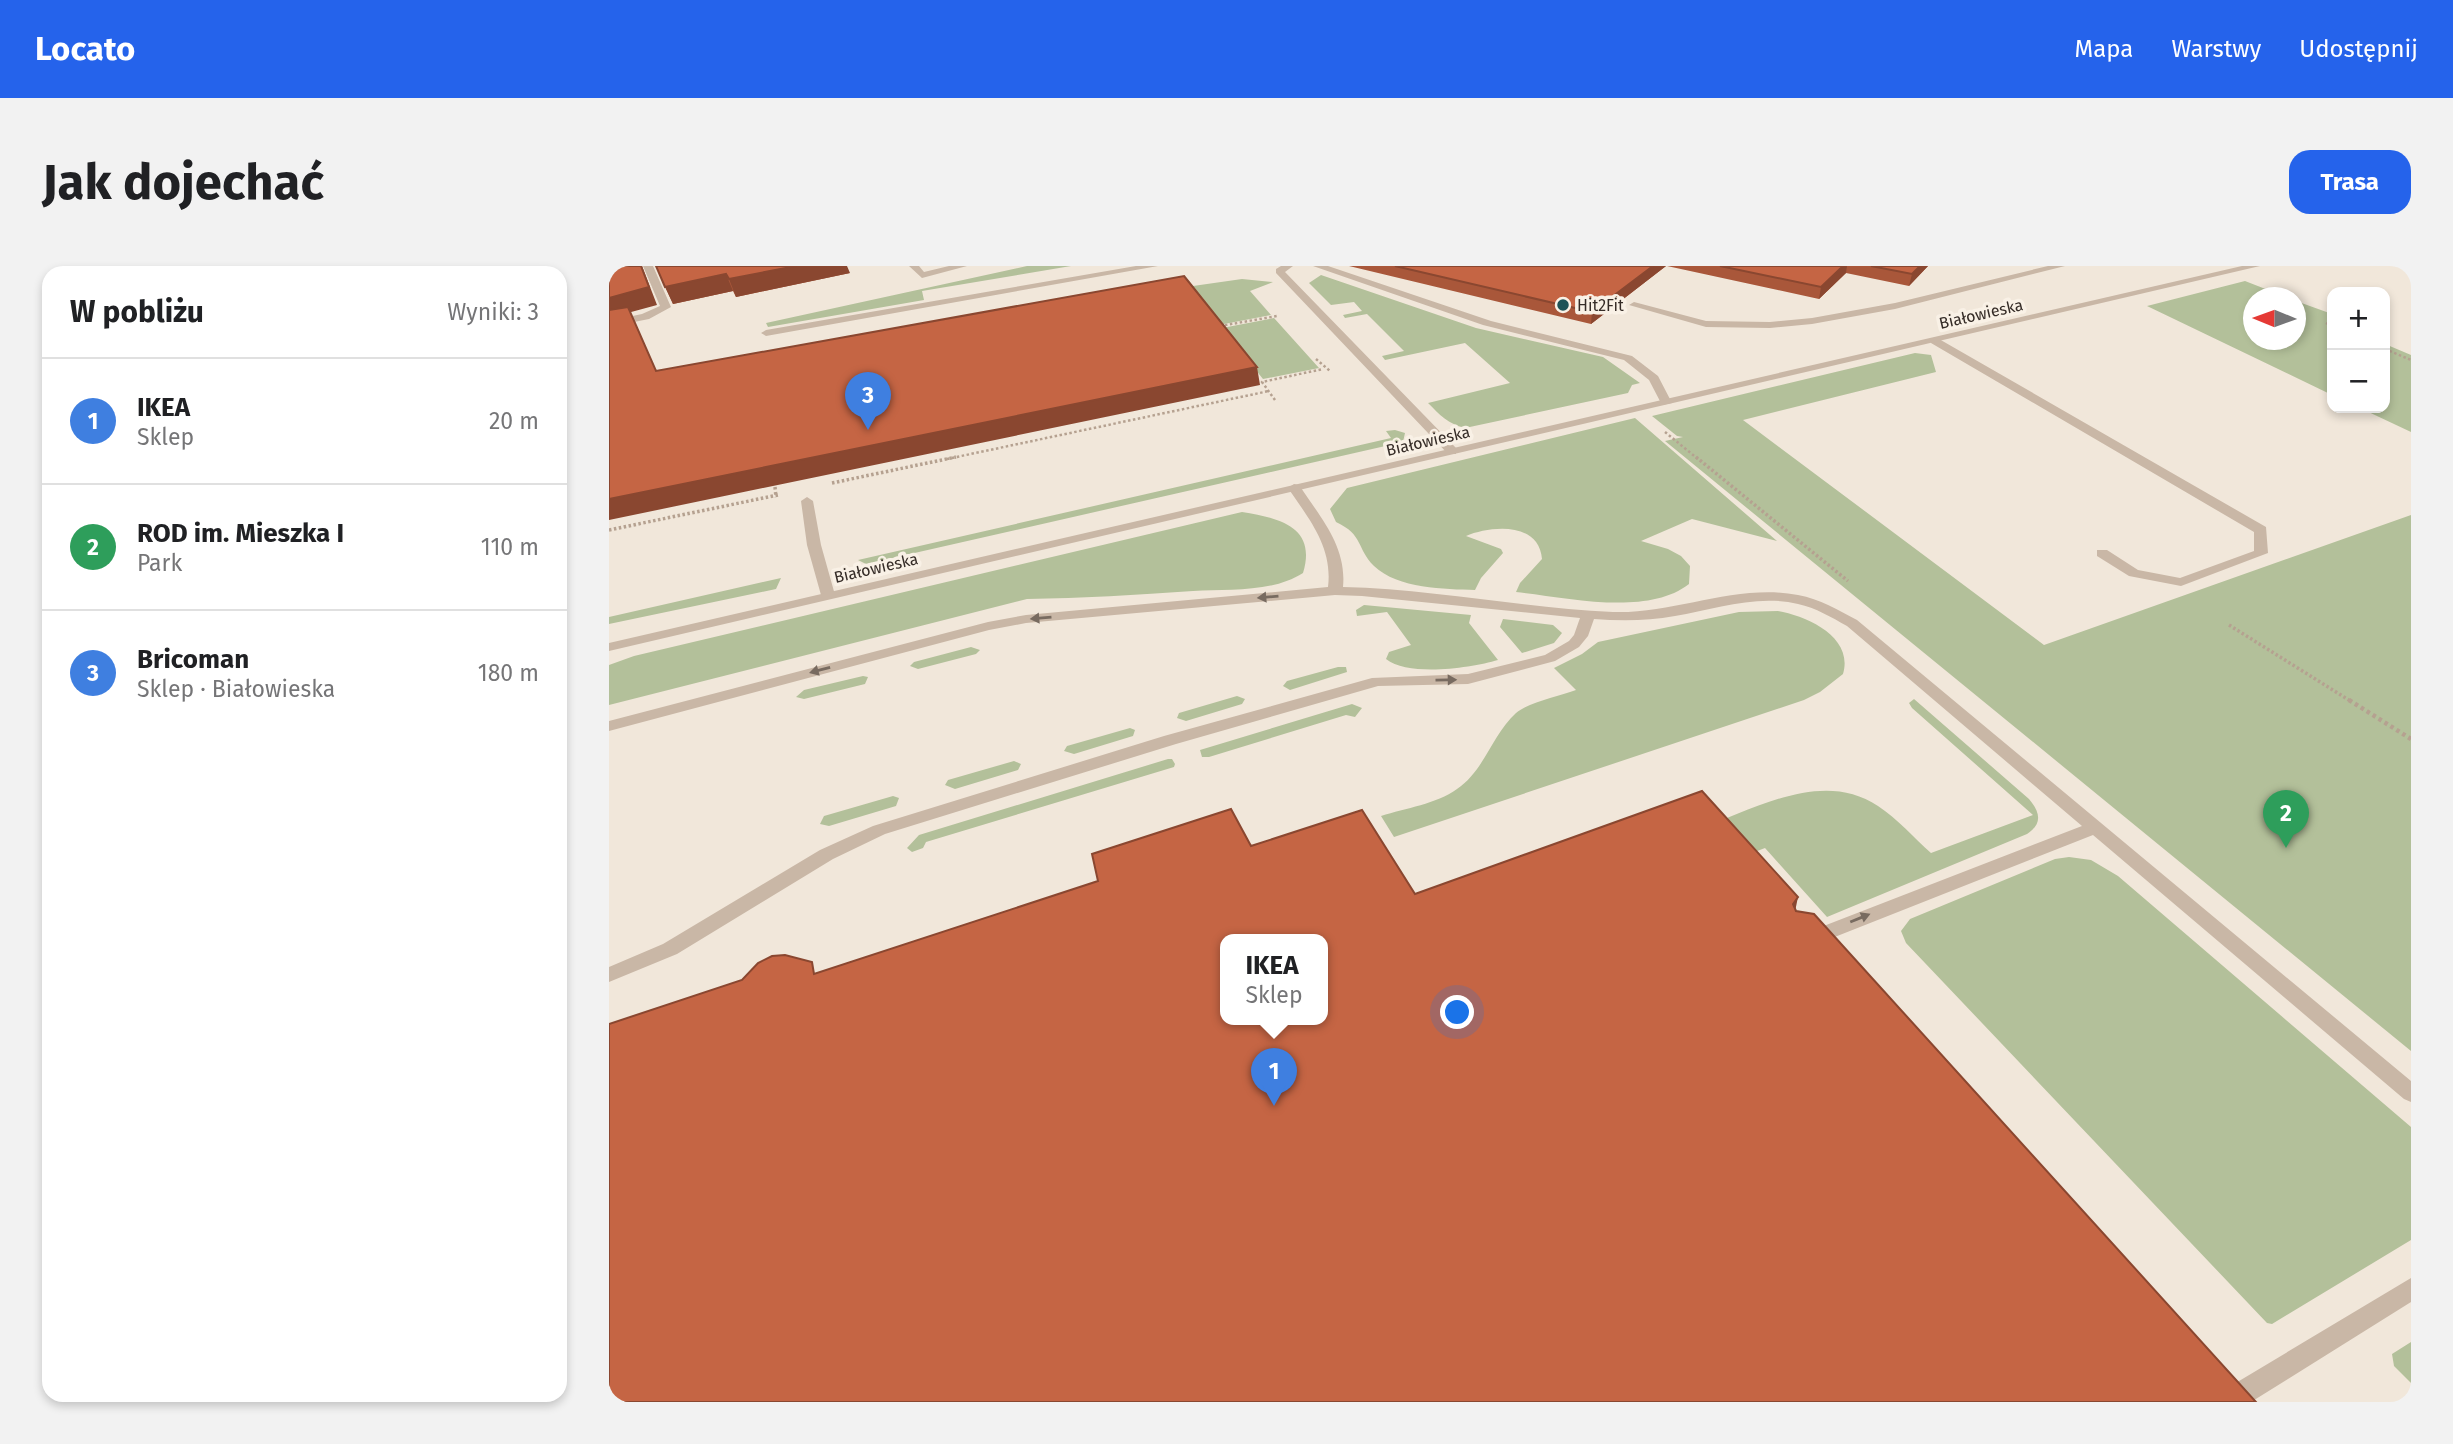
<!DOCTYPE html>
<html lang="pl">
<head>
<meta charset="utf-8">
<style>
	body { margin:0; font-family:"Fira Sans",sans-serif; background:#f2f2f2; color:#202124 }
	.controls { position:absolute; right:21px; top:21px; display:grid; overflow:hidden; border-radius:14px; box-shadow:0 4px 10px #0003 }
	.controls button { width:63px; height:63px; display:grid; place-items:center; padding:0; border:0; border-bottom:2px solid #e0e0e0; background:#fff; color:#202124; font:35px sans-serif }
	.compass { position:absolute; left:1634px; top:21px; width:63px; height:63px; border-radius:50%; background:#fff; box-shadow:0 4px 10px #0003; rotate:271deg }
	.you { position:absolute; left:849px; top:747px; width:24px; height:24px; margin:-18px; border:5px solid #fff; border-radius:50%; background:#1a73e8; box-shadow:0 0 0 10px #1a73e833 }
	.badge { display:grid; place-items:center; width:46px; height:46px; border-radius:50%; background:#2563eb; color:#fff; font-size:23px; font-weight:700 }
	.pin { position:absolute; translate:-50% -58px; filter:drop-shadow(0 2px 4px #0008) }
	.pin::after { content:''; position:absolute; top:37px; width:24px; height:21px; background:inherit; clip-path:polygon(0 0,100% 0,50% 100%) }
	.popup { position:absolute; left:611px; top:668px; width:108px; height:91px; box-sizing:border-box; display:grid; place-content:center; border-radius:14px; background:#fff; filter:drop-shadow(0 2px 5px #0005); font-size:23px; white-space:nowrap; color:#757577 }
	.popup b { font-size:26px; color:#202124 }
	.popup::after { content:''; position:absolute; left:50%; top:100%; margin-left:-14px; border:14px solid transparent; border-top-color:#fff }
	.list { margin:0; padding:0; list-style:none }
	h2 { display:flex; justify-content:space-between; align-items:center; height:91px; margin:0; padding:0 28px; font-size:30px }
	h2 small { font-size:23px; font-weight:400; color:#757577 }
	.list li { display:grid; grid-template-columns:46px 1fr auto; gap:21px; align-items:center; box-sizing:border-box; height:126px; padding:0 28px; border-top:2px solid #e0e0e0 }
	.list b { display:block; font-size:26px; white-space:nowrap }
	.list p { margin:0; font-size:23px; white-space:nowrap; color:#757577 }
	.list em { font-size:23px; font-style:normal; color:#757577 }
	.map { position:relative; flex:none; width:1802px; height:1136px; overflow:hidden; border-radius:21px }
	header { display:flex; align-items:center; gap:42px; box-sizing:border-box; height:98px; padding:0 35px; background:#2563eb; color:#fff }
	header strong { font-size:33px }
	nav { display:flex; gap:38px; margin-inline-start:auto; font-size:24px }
	.intro { display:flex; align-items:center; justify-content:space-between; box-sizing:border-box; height:168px; padding:0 42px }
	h1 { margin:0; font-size:49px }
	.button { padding:18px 32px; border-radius:21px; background:#2563eb; color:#fff; font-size:24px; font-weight:700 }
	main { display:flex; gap:42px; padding:0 42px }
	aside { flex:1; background:#fff; border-radius:21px; box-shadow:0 4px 10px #0003 }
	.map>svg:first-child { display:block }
</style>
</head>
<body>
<header>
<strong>Locato</strong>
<nav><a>Mapa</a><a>Warstwy</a><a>Udostępnij</a></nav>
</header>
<div class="intro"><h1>Jak dojechać</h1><a class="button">Trasa</a></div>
<main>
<aside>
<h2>W pobliżu<small>Wyniki: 3</small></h2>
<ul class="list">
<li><span class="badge" style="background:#3f7fe0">1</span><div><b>IKEA</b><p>Sklep</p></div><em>20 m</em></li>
<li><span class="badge" style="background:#2e9e5b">2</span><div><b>ROD im. Mieszka I</b><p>Park</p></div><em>110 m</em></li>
<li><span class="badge" style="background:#3f7fe0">3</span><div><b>Bricoman</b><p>Sklep · Białowieska</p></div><em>180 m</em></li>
</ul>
</aside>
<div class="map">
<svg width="1802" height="1136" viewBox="0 0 1802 1136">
	<rect width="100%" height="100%" fill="#f1e7da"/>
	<path fill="#b3c09a" d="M418 0H462L313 25 315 34 159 61 157 57Z
		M712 9 867 62 994 91 1031 117 1023 119 1019 127 856 162C839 158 831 149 819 137L901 117 856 77 776 94 773 90 795 85 758 48 736 52 734 49 753 45 745 36 722 39 700 17Z
		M633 13 664 16 641 25 662 49 610 59 577 21Z
		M1636 15 1677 31 1644 32V74H1686L1687 35 1723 48V52L1720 54 1723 56V129L1538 40Z
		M665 52 710 102 654 113 613 62Z
		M1776 78 1802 89V166L1751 142H1776Z
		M1306 87 1322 89 1327 106 1134 154 1435 379 1802 249V785L1056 175 1074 171 1068 170 1043 150Z
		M1026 152 1168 275 1083 253 1032 275 1059 283 1072 290 1081 300 1080 318C1038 351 957 331 907 326L911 317 933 293C930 255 881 260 857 270L892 283 894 287 872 312 866 324C836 323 789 323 765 300 747 282 755 269 727 256L721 243 738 222Z
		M786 164 796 167 794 176 257 298 249 294 782 172 777 165Z
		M633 246C671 252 708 261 694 307 663 327 619 323 584 325 528 329 473 332 418 333L0 439V399L25 390Z
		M172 312 167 323 0 358V351Z
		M755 339 862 349 860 357 889 394C862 402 800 411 777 393L780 386 802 379 778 346 748 350 747 344Z
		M1169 345C1198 350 1245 371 1234 408L1211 426 1195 434 785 571 772 550C797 542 827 538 848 523 875 505 883 469 907 447 922 435 949 431 967 424L945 402 973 388 989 376 1130 346Z
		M894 353 944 359 953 367 945 377 913 387 891 361Z
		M362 381 371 384 367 388 309 403 301 400 305 396Z
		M729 401H737L738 406 681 424 674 420 678 415Z
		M254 410 259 411 256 418 195 433 187 431 195 424Z
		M628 430 636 433 633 438 577 455 568 452 570 447Z
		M1305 433 1420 533C1432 547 1433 558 1418 568L1218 651 1156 582 1117 597 1088 564C1144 544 1213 502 1269 540 1289 553 1305 572 1322 587L1424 549 1303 442 1300 437Z
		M743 438 753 442 746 451 737 449 600 491H593L591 484Z
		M521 462 526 464 524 470 465 488 455 485 458 480Z
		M559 493H563L566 498 565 501 317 576 314 582 303 586 298 582 310 569Z
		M405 495 412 498 409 504 346 523 336 519 339 514Z
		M284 530 290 532 287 540 220 560 211 558 215 550Z
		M1460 591 1482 594 1509 610 1802 861V974L1663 1058 1658 1057 1297 677 1292 665 1301 653 1446 593Z
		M1802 1076V1117L1785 1100 1783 1088Z"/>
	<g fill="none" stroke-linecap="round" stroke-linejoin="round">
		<path stroke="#b5a190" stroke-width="2.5" stroke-dasharray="2.5 2.5" stroke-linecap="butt" d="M1717 57 1723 60
			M611 60 668 50
			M1776 83 1802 94
			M707 93 721 105
			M666 134 653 116 714 103
			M1056 166 1089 193
			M338 193 660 125"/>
		<path stroke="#b5a190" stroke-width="3.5" stroke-dasharray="2.5 2.5" stroke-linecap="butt" d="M1087 191 1239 315
			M223 217 347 191
			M166 221 167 231
			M0 264 169 229
			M1620 359 1743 436"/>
		<path stroke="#b5a190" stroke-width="4.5" stroke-dasharray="3.5 3.5" stroke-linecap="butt" d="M1740 434 1802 473"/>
		<path fill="#c9b7a6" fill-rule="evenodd" d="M34 0H44L62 41 40 53 0 61V55L33 48 51 40Z
			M300 0H310L315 6 340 0H358L313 12Z
			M527 0H549L157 70 152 67 157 64Z
			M672 0H684L676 6 847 182V188H839L667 7V3Z
			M704 0H719L882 55 1023 90 1049 110 1063 137 1053 139 1040 114 1015 94 874 59Z
			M1439 0H1456L1286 43 1203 58 1161 62 1097 61 1020 39 1025 36 1097 55 1161 56 1203 52 1286 37Z
			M1322 73H1330L1657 261 1659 287 1572 320 1520 310 1488 290V284H1498L1529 304 1571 312 1645 285V266L1322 77Z
			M685 218 690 219C711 251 738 280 734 321 824 323 914 342 1004 346 1066 348 1128 317 1189 329 1211 333 1229 344 1248 354L1802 815V836L1795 833 1484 569 1208 678H1194L1192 673 1194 668 1473 560 1238 360C1222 351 1207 342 1189 338 1149 328 1105 343 1066 350 1039 355 1012 355 985 353L979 370 970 381 946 395 859 418 769 420 567 478 276 568 224 593 68 688 0 716V701L54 678 211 584 264 560 555 470 763 412 859 408 936 389 960 375 965 369 971 352 753 330 726 329 417 357 380 364 0 465V455L379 356 417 349 719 321C724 281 700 253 679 222Z
			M198 231 204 235 212 279 226 329 219 333 212 329 198 279 192 235Z
			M1802 1012V1036L1642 1136H1606L1610 1127Z"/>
		<path fill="#c9b7a6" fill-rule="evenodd" d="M1633 0H1651L0 385V377Z"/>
	</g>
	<path fill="#a9573a" d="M47 0 241 7 127 31 124 25 64 38Z
		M740 0H1057L982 58Z
		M1058 0H1319L1300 20 1237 7 1210 33Z"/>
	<path fill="#8a4730" d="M32 0H33L48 39 0 52V32Z
		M187 0H238L241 7 127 31 120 13Z
		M1044 0H1057L982 58 983 46Z
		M1234 0H1238L1237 7 1210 33 1212 21Z
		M1311 0H1319L1300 20 1303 8Z
		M117 8 124 25 64 38 56 21Z
		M648 101 651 119 0 254V233Z
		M1189 631 1181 670 1184 638Z"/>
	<path fill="#c56544" stroke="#8a4730" stroke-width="2" fill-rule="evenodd" d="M0 0H32L40 21 0 32Z
		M47 0H187L120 13 117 8 56 21Z
		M786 0H1044L983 46Z
		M1111 0H1234L1212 21Z
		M1262 0H1311L1303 8Z
		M575 10 648 101 0 233V44L19 41 47 105Z
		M1093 525 1189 631 1184 638 1187 645 1205 648 1647 1136H0V758L133 714 149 697 163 690 176 689 203 696 205 708 489 615 483 588 622 543 642 580 753 544 806 628ZM616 674H714V754H616Z"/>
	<defs><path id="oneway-solid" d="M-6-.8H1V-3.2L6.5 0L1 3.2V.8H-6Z" transform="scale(1.75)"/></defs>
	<g fill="#786b60">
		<use href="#oneway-solid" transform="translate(659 331) rotate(175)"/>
		<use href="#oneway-solid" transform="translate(432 352) rotate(175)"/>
		<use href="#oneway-solid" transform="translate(211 404) rotate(165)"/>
		<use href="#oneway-solid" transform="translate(837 414) rotate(-1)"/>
		<use href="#oneway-solid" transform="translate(1251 652) rotate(-22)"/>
	</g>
	<circle fill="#1d5256" stroke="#f9f1e6" stroke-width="2.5" cx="954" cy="39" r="7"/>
	<g text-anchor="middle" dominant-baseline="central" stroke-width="7" stroke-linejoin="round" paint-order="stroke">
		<g font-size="16" fill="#352c27" stroke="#f9f1e6" text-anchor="start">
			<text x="968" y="39">Hit2Fit</text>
		</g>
		<g font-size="16" fill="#352c27" stroke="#f9f1e6">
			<text transform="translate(1372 48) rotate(-13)">Białowieska</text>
			<text transform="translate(819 175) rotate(-13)">Białowieska</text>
			<text transform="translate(267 302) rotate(-13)">Białowieska</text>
		</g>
	</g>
</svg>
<div class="controls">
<button>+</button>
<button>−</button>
</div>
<svg class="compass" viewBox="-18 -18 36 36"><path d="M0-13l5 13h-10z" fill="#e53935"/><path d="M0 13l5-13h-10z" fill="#757577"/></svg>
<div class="you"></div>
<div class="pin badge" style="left:665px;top:840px;background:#3f7fe0">1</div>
<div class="popup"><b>IKEA</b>Sklep</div>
<div class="pin badge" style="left:1677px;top:582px;background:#2e9e5b">2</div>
<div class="pin badge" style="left:259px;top:164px;background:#3f7fe0">3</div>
</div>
</main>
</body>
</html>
